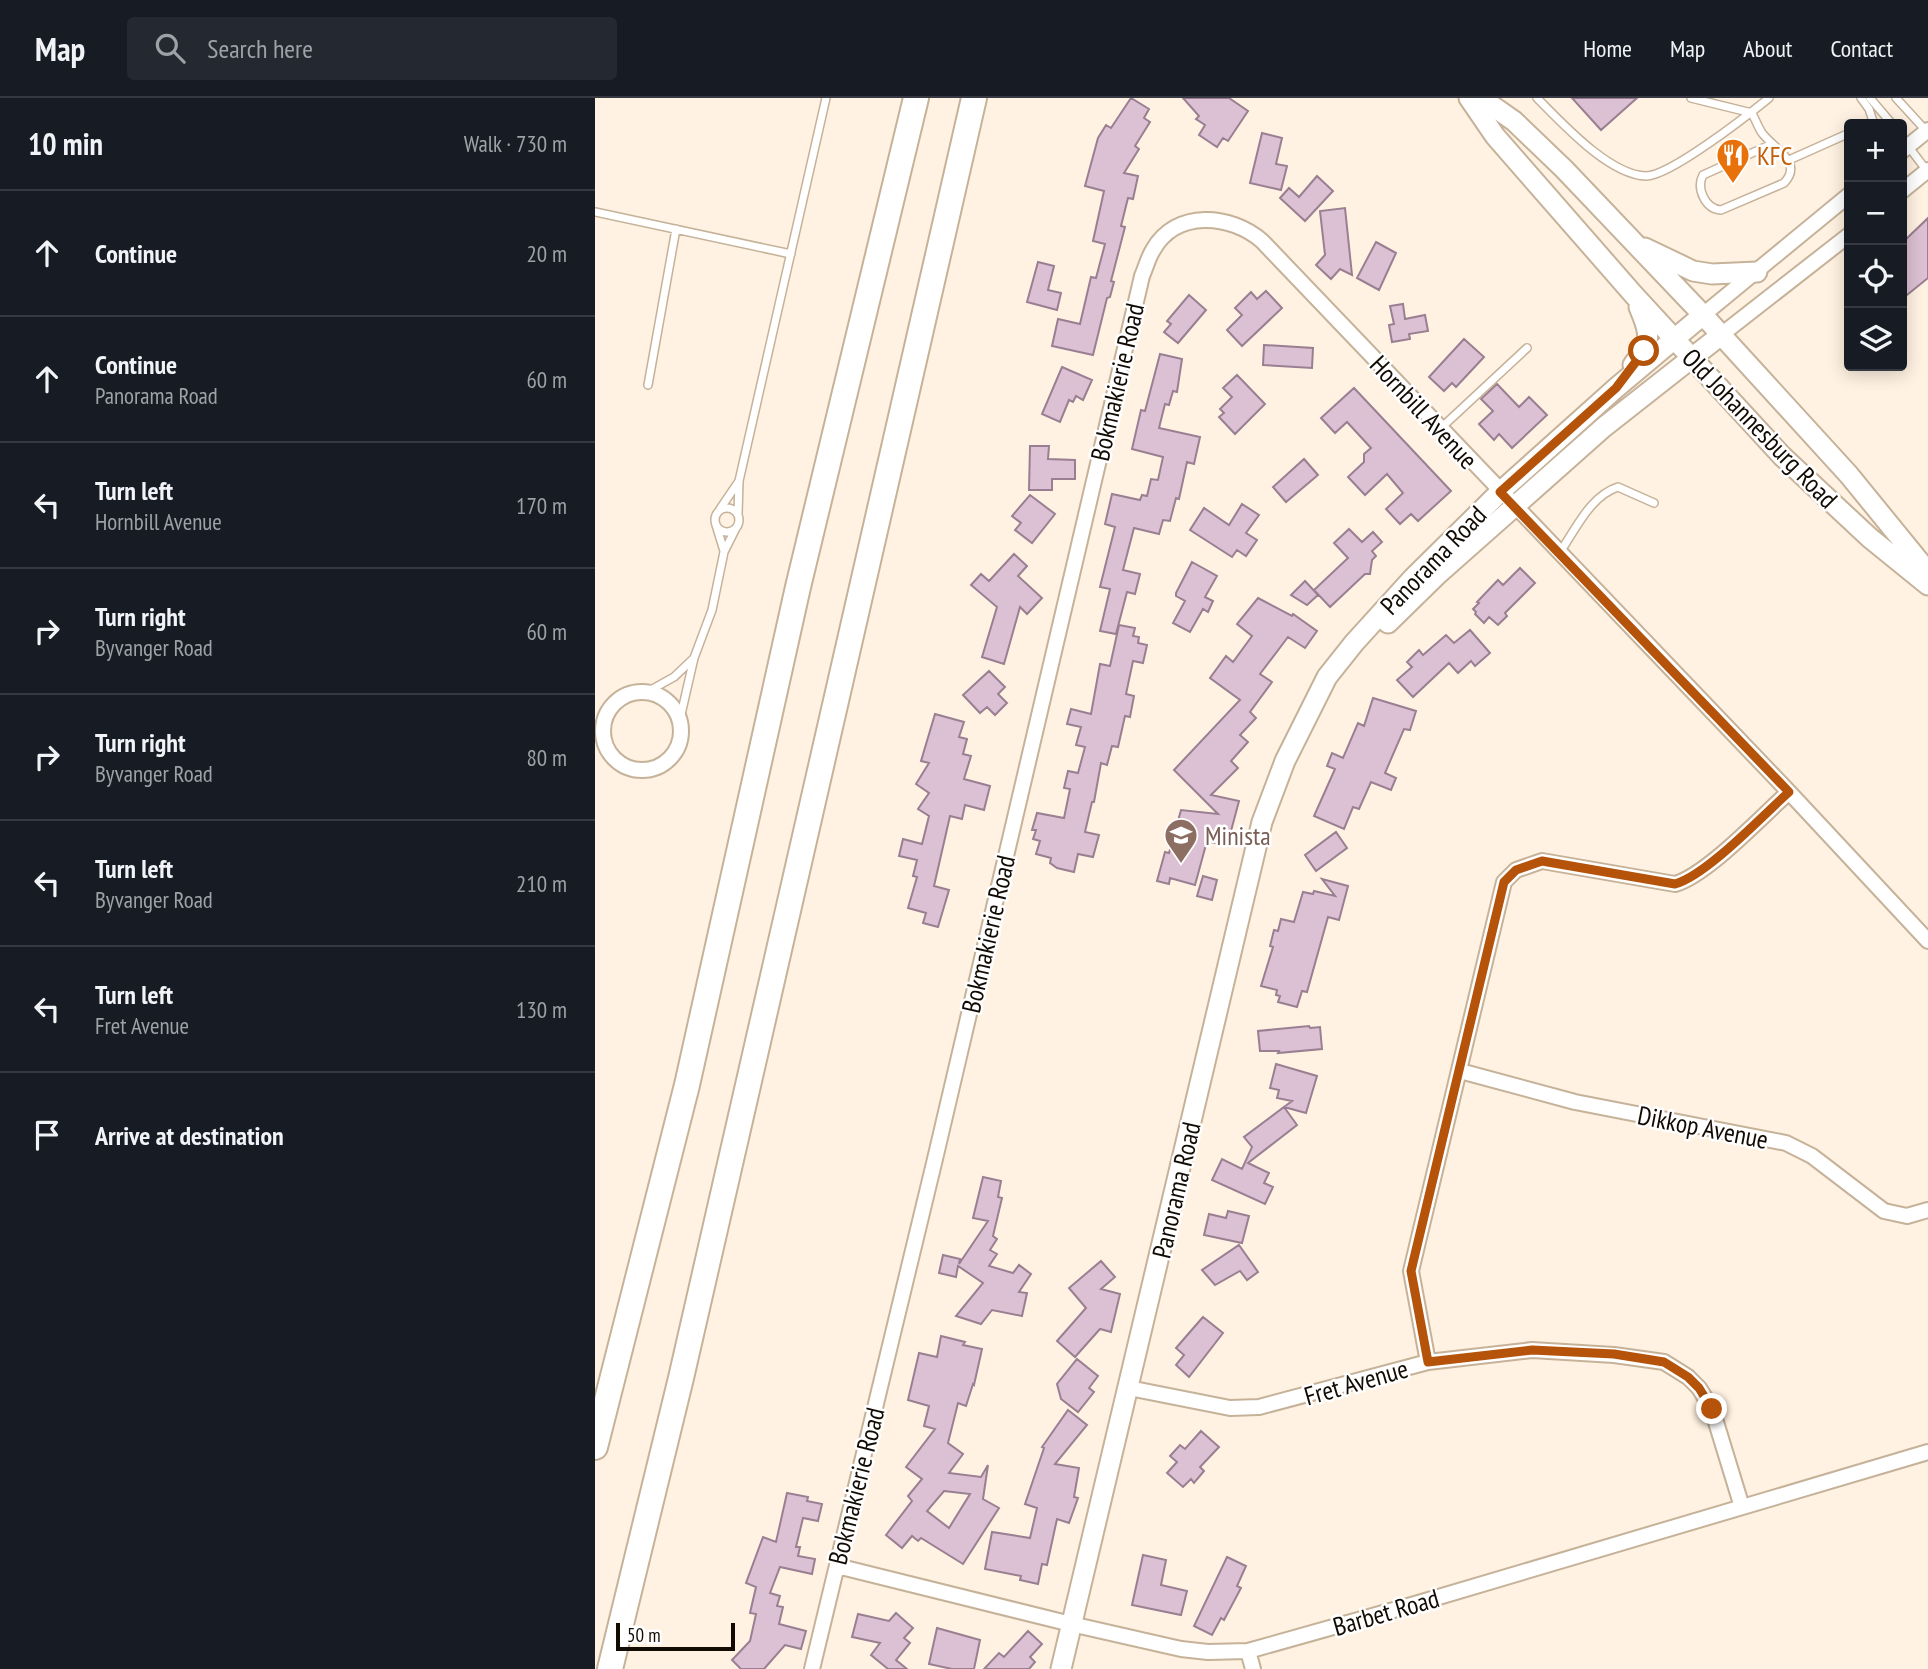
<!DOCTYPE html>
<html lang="en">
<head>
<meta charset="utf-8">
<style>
	body { margin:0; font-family:"PT Sans Narrow",sans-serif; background:#242831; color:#f1f3f6 }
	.controls { position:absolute; right:21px; top:21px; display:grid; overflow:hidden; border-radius:7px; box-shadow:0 4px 18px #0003 }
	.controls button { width:63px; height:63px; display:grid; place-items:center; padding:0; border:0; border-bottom:2px solid #363941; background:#171b24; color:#f1f3f6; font:35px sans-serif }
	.scale { position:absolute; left:21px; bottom:18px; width:119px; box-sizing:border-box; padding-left:7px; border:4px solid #110b04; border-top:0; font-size:19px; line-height:24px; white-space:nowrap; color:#110b04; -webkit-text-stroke:5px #fff; paint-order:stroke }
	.stop { position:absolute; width:21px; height:21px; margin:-16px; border:5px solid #b45309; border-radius:50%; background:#fff }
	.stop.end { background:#b45309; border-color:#fff; box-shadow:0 2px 7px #0008 }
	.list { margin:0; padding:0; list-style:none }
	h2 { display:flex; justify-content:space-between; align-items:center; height:91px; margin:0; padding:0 28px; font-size:30px }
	h2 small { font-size:23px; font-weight:400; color:#9ea1a6 }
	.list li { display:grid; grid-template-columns:46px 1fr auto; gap:21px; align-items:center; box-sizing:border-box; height:126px; padding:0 28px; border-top:2px solid #363941 }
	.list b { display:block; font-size:26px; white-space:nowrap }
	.list p { margin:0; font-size:23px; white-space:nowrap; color:#9ea1a6 }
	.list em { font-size:23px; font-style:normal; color:#9ea1a6 }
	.icon { flex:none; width:38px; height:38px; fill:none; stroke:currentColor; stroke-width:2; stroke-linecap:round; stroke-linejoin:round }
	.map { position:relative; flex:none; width:1333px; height:1571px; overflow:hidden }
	header { display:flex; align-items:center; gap:42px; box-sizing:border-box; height:98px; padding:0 35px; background:#171b24; border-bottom:2px solid #363941 }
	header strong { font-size:33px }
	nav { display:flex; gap:38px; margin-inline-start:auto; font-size:24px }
	.search { width:490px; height:63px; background:#242831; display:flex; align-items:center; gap:18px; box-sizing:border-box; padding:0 24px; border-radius:7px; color:#9ea1a6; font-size:26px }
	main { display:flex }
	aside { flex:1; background:#171b24 }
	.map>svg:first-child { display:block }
</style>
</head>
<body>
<header>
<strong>Map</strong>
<div class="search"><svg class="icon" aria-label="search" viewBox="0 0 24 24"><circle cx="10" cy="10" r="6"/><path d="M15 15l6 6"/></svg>Search here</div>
<nav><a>Home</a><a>Map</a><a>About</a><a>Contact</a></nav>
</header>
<main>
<aside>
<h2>10 min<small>Walk · 730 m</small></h2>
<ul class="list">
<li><svg class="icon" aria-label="ahead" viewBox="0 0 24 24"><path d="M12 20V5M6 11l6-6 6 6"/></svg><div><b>Continue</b></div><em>20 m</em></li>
<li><svg class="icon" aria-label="ahead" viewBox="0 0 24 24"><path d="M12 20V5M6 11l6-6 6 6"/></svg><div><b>Continue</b><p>Panorama Road</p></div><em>60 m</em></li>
<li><svg class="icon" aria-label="left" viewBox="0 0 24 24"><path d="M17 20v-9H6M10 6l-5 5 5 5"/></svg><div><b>Turn left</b><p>Hornbill Avenue</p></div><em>170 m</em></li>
<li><svg class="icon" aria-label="right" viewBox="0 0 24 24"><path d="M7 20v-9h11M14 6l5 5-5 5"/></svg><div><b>Turn right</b><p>Byvanger Road</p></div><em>60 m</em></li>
<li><svg class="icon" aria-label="right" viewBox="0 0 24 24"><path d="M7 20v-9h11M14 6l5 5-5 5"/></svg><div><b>Turn right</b><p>Byvanger Road</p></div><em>80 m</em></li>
<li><svg class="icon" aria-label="left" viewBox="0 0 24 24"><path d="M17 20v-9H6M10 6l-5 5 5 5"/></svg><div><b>Turn left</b><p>Byvanger Road</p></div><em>210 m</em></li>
<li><svg class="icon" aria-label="left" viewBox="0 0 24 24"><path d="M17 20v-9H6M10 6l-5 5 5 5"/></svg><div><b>Turn left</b><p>Fret Avenue</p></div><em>130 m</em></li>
<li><svg class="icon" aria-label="arrive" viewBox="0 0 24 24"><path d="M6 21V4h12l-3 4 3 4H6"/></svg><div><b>Arrive at destination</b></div></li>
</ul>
</aside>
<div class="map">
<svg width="1333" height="1571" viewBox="0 0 1333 1571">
	<rect width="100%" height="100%" fill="#fff2e2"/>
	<path fill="#dcc0d3" stroke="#997f91" stroke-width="2" fill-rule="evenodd" d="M536 0 554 11 549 20 555 24 540 48 544 51 529 75 543 78 538 101 533 100 526 128 530 129 516 183 519 184 515 199 512 200 498 257 457 248 463 221 485 226 496 179 501 180 510 146 498 143 509 93 490 88 503 40 511 27 516 30Z
		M588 0H634L653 13 633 43 628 40 622 49 604 37 610 27 601 21 604 18Z
		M977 0H1042L1006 32Z
		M667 35 687 40 681 66 692 68 686 92 655 85Z
		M722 78 738 93 710 123 685 100 694 90 704 99Z
		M750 110 757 177 745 171 736 181 721 167 730 157 725 113Z
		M1333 120V180L1307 201V145Z
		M781 144 801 155 784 192 762 180Z
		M443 164 459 168 453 192 466 195 462 212 432 204Z
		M671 193 687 210 647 248 632 232 647 217 640 210 656 194 662 201Z
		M594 197 611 212 583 245 569 234 576 226 572 223Z
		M808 206 810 221 830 217 833 233 814 236 815 241 797 244 794 227 799 226 795 208Z
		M869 241 889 259 861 289 857 285 849 293 834 279Z
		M669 247 718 250 717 270 668 267Z
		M565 256 587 261 582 294 578 293 574 307 570 306 564 330 605 339 599 366 592 364 584 401 581 400 575 423 568 422 564 436 539 430 528 472 545 476 540 496 532 494 521 536 505 533 515 491 505 489 520 429 510 426 517 396 545 402 547 397 552 398 556 381 563 382 568 359 537 351 546 312 550 313Z
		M467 269 497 282 488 302 481 298 478 304 474 302 465 324 447 316Z
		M642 277 670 306 640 336 624 319 629 315 625 311 637 299 628 290Z
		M902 286 924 309 934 299 952 317 917 350 904 336 899 342 884 326 898 313 886 301Z
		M759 290 856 393 823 423 816 416 805 426 791 411 808 395 792 376 770 397 753 379 769 364V356L776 350 752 324 740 335 726 320Z
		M435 348H454L453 361 480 362V381H457V392H434Z
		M709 361 723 377 691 404 678 389Z
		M435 397 460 416 437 445 420 432 426 425 417 418Z
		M647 406 664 417 651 435 662 442 651 458 642 452 637 459 595 432 609 410 634 427Z
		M754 431 767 444 778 434 787 444 777 453 781 458 777 462 775 476H770L735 509 719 492 753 460 739 445Z
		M419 456 432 468 423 478 447 500 432 516 425 509 409 566 387 559 402 509 376 487 386 476 394 483Z
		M597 464 622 478 610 499 618 503 613 514 608 511 595 534 578 525 590 503 581 498V495Z
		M925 470 940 485 910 515 912 518 903 527 894 519 889 525 880 516 881 514 878 511 884 505 882 504 903 482 908 487Z
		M710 483 723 497 712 507 696 497Z
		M663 500 697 518 698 516 722 533 710 550 693 539 665 576 677 584 655 614 661 620 645 637 653 644 636 663 643 670 616 697 644 703 632 748 612 743 600 787 575 780 574 786 562 783 570 754 574 755 586 712 623 716 579 672 645 602 615 580 631 558 638 564 657 538 642 526Z
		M524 527 540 530 538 538 544 539 543 545 552 547 548 565 538 563 531 596 539 598 535 619 530 618 523 649 517 648 512 667 506 665 499 704H497L490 734 504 737 498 759 483 756 479 774 462 770 455 765 456 760 441 756 445 743 438 741 441 732H437L442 715 469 720 475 691 469 690 473 673 483 675 490 649 481 647 486 629 472 626 476 611 496 616 505 566 515 568Z
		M875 532 895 555 880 568 876 563 863 575 854 565 818 599 802 582 817 569 812 564 824 552 828 557 851 537 859 545Z
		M394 573 410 589 403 596 412 605 400 617 392 609 385 615 368 597Z
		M778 600 821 613 815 632 809 631 790 675 801 680 796 692 776 684 764 711 758 709 749 731 719 718 740 671 732 668 737 655 748 660 763 625 769 628Z
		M340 616 369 624 364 639 372 641 368 656 376 658 369 681 395 688 389 712 370 707 367 721 355 718 339 788 354 792 343 829 328 825 331 815 313 810 322 779 318 778 322 762 304 758 308 741 327 746 334 718 323 711 334 695 321 686 334 665 326 663Z
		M741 734 752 750 721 773 710 757Z
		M608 778 622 782 617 802 602 798Z
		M727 781 753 788 744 822 733 819 712 894 707 893 702 909 683 904 685 898 681 897 682 892 666 888 678 849 675 848 679 832 683 833 686 821 699 824 708 794 718 796 719 793 740 798Z
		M714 928 715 930 725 929 727 951 683 955 684 953H665L663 933Z
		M681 966 722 978 711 1015 689 1009 697 1003 682 1000 684 992 675 990Z
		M689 1009 702 1027 653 1065 674 1075 669 1085 678 1089 670 1106 617 1082 627 1061 647 1071 657 1049 649 1039Z
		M388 1079 406 1083 403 1099 407 1100 398 1138 402 1141 395 1152 402 1156 394 1168 418 1175 424 1167 436 1176 424 1194 432 1195 427 1218 397 1212 386 1226 361 1218 388 1185 363 1168 361 1179 344 1175 348 1157 365 1161 364 1166 393 1123 378 1120Z
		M633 1113 654 1118 647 1145 609 1137 614 1116 631 1120Z
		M644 1147 663 1174 652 1182 645 1173 620 1187 607 1172Z
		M506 1163 520 1179 506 1191 525 1196 516 1234 505 1231 480 1259 462 1243 491 1210 474 1190Z
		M608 1219 628 1235 594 1279 581 1267 589 1257 581 1250Z
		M346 1238 370 1244 368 1247 387 1251 379 1287 378 1286 371 1308 363 1305 353 1345 368 1356 354 1375 386 1379 393 1367 388 1401 404 1410 368 1466 326 1440 323 1443 317 1438 307 1450 291 1437 317 1403 313 1398 327 1381 311 1369 340 1331 329 1328 334 1308 313 1302 324 1255 342 1259ZM349 1393 375 1396 354 1430 332 1413Z
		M482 1261 503 1278 494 1290 499 1294 483 1314 466 1301 462 1286Z
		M473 1312 492 1327 460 1366 484 1370 479 1399 483 1400 474 1425 462 1421 452 1467 447 1466 443 1486 425 1482 426 1478 390 1471 397 1434 435 1440 442 1410 430 1406 449 1350 447 1349Z
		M606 1333 624 1349 605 1369 609 1373 599 1385 596 1381 588 1389 572 1375 582 1364 575 1358 585 1347 590 1351Z
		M192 1395 213 1399 212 1403 227 1406 223 1423 208 1420 201 1449H205L203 1458 220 1461 217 1476 185 1469 175 1495 185 1498 182 1508 188 1509 184 1526 211 1533 206 1551 190 1547 169 1571H146L137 1562 155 1543 161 1516 155 1515 161 1489 151 1485 168 1439 181 1444Z
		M548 1457 571 1462 566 1487 592 1493 586 1517 537 1507Z
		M632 1459 651 1468 642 1488 646 1490 629 1522 626 1520 617 1537 599 1528Z
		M301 1515 318 1530 309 1540 315 1545 301 1562 312 1571H293L276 1557 285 1545 257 1539 263 1516 294 1523Z
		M342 1530 385 1542 379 1571H357L334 1566Z
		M433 1533 447 1546 435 1559 440 1564 434 1571H389L404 1555 409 1559Z"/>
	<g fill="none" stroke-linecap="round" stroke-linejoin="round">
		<defs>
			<path id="lane" d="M942 0C967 25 1014 77 1051 78 1075 78 1153 17 1174 0
				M1096 0 1157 15C1160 21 1163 29 1167 35 1179 51 1209 64 1189 85L1126 112C1110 111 1101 90 1108 77L1177 46
				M1266 0 1274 11 1279 26
				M1275 0 1297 26
				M1301 0 1333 35
				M1307 40 1332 73
				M1194 62 1250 37
				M0 114 196 156
				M53 287 81 131
				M846 330 932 250
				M120 422a12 12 0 1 1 24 0a12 12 0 1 1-24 0Z
				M125 411 144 383
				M143 416 144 383 231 0
				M121 427 129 453
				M965 454C981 431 995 398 1023 389L1059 405
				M52 594 79 579 99 560
				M85 621 99 560 117 512 129 454 141 430"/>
			<path id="street" d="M1307 53 1333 32
				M1307 93 1333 72
				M1108 217 1254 97
				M1126 237 1254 137
				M8 633a39 39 0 1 1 78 0a39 39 0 1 1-78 0Z
				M865 973 980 1004 1191 1045 1217 1058 1289 1113 1312 1118 1333 1112
				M833 1264 816 1173 909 784 921 772 947 763 1080 786C1112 777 1167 718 1194 694
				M534 1290 635 1310 664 1309 833 1264 937 1252 1019 1257 1069 1264 1093 1279 1104 1290 1117 1311 1147 1409
				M242 1468 476 1526 586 1551 613 1554 653 1553 820 1506 1333 1354
				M653 1553 658 1571
				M217 1571 340 1061 547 178C551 169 553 160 558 152 581 111 636 116 667 143L1194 694 1333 843"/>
			<path id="secondary" d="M874 0 900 38 1038 196 1187 358 1275 440 1333 487
				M886 0 919 23 969 71 1108 217 1254 377 1333 474
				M1050 150 1098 173 1117 176 1162 174
				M1038 267C1057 243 1056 237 1044 209
				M793 525 841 478 1009 329 1126 237
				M466 1571 667 724 690 663 732 579 759 545 818 480 905 394 1021 290 1108 217"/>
			<path id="highway" d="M0 1349 92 987 203 489 321 0
				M15 1571 86 1280 379 0"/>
		</defs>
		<use href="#lane" stroke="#c6b299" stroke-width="10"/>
		<use href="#street" stroke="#c6b299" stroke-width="18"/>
		<use href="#secondary" stroke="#c6b299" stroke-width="23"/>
		<use href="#highway" stroke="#c6b299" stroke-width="28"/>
		<use href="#lane" stroke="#fff" stroke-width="7"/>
		<use href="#street" stroke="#fff" stroke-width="14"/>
		<use href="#secondary" stroke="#fff" stroke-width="19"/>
		<use href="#highway" stroke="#fff" stroke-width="24"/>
	</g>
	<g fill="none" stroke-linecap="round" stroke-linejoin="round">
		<path stroke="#b45309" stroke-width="9" d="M1049 253 1021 290 905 394 1194 694C1167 718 1112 777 1080 786L947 763 921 772 909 784 816 1173 833 1264 937 1252 1019 1256 1069 1264 1093 1279 1104 1290 1117 1311"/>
	</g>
	<defs>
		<symbol id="restaurant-pin" viewBox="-11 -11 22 30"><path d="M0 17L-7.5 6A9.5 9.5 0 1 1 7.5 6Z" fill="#e8710a" stroke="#fff"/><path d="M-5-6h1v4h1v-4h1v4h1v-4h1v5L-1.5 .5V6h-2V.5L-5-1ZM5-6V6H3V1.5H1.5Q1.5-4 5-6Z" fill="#fff"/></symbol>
		<symbol id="school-pin" viewBox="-11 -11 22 30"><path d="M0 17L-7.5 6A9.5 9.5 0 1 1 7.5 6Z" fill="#8d6e63" stroke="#fff"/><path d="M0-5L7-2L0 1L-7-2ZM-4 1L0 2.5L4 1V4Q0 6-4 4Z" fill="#fff"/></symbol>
	</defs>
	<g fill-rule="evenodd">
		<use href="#restaurant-pin" x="1119" y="38" width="38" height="52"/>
		<use href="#school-pin" x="567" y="718" width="38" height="52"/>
	</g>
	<g text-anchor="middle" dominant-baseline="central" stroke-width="5" stroke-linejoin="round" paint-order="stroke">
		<g font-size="26" fill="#c56008" stroke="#fff" text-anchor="start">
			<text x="1162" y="57">KFC</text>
		</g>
		<g font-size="26" fill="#110b04" stroke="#fff">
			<text transform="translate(522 284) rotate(-77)">Bokmakierie Road</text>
			<text transform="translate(829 314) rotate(47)">Hornbill Avenue</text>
			<text transform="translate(1165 330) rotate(46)">Old Johannesburg Road</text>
			<text transform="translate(838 462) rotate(-46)">Panorama Road</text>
			<text transform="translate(393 836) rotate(-77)">Bokmakierie Road</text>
			<text transform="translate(1108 1029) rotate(11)">Dikkop Avenue</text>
			<text transform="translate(581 1092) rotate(-77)">Panorama Road</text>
			<text transform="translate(761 1284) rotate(-16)">Fret Avenue</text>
			<text transform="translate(261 1388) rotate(-76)">Bokmakierie Road</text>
			<text transform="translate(791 1514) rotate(-16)">Barbet Road</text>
		</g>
		<g font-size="26" fill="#785e54" stroke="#fff" text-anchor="start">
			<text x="610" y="737">Minista</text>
		</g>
	</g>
</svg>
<div class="controls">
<button>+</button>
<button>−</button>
<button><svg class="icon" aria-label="locate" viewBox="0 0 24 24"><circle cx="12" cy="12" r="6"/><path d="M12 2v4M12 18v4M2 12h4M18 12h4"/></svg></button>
<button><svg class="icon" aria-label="layers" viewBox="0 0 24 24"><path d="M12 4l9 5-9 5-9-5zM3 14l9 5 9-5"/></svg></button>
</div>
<div class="scale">50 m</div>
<div class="stop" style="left:1049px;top:253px"></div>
<div class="stop end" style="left:1117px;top:1311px"></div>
</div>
</main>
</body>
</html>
